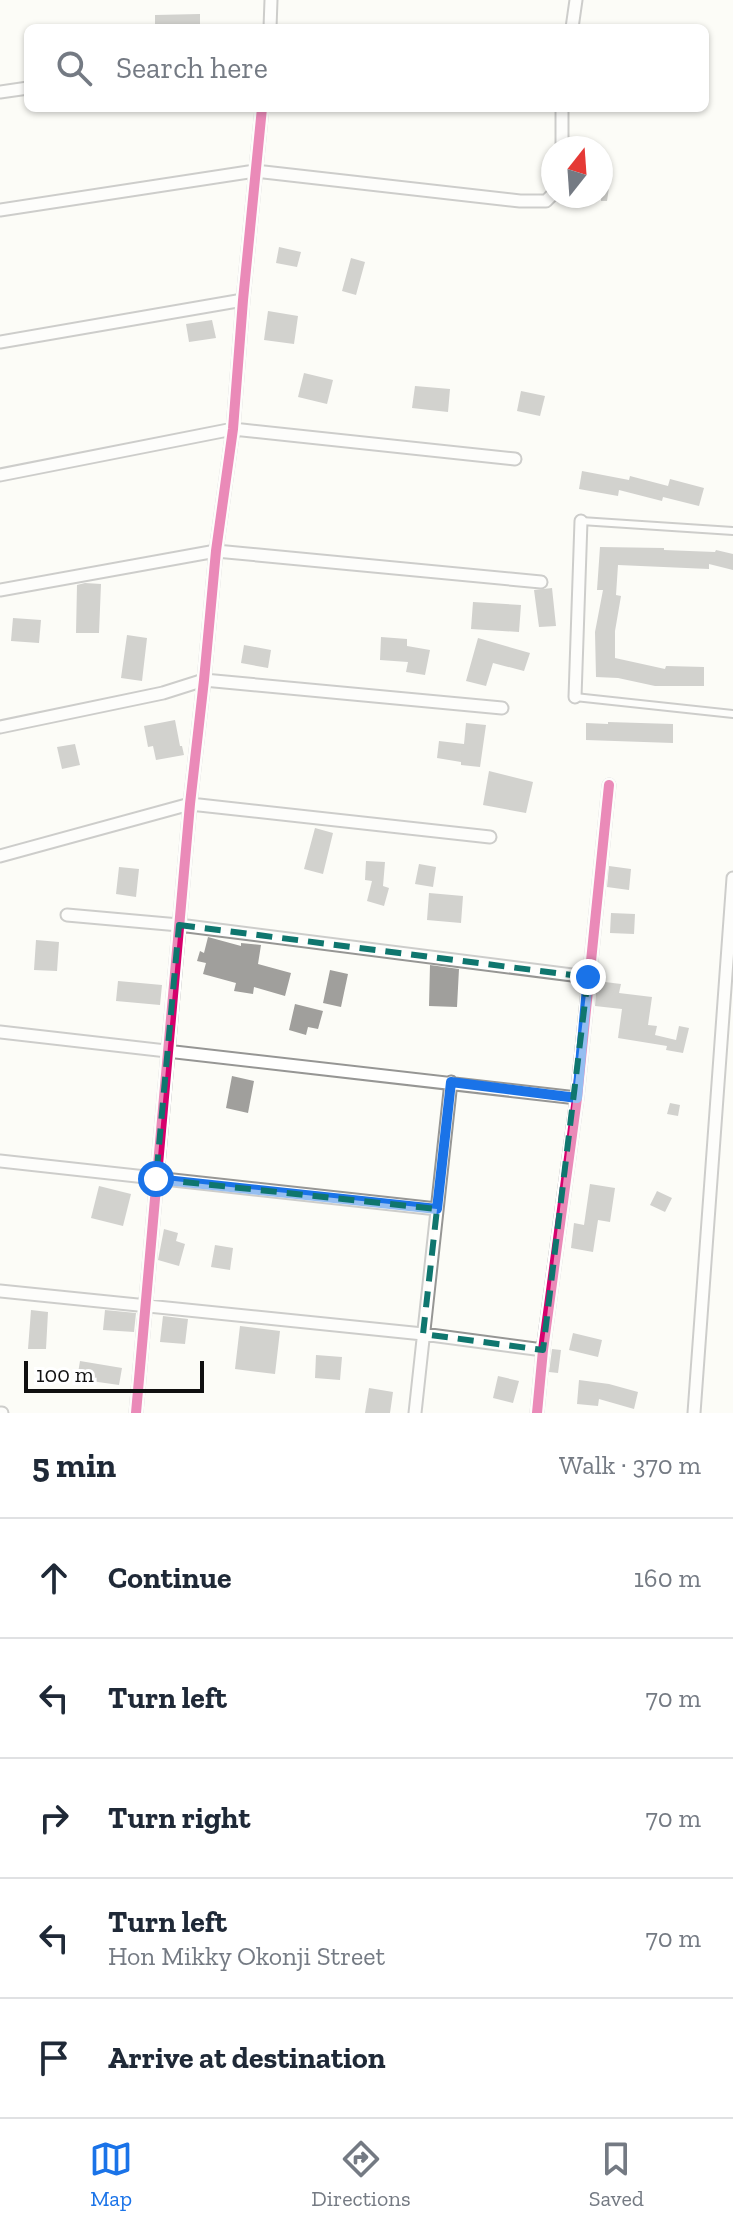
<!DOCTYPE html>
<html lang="en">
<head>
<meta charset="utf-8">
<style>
	body { margin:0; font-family:"Zilla Slab",serif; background:#f6f6f7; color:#1f2937 }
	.compass { position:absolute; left:541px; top:136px; width:72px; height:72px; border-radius:50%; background:#fff; box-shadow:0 2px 6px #0004; rotate:17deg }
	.scale { position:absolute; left:24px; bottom:20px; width:180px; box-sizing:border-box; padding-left:8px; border:4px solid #101010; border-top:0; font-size:22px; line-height:28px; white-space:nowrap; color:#101010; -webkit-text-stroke:6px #fff; paint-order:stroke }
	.stop { position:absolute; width:24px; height:24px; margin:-18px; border:6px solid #1a73e8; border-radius:50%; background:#fff }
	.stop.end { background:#1a73e8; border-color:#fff; box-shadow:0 2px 8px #0008 }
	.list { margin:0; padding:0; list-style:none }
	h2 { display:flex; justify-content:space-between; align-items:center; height:104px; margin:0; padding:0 32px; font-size:34px }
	h2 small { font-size:26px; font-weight:400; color:#747a83 }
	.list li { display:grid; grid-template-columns:52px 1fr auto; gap:24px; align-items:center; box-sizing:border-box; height:120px; padding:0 32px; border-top:2px solid #e0e1e3 }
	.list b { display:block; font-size:30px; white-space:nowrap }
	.list p { margin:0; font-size:26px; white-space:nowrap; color:#747a83 }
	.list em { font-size:26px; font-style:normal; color:#747a83 }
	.icon { flex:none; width:44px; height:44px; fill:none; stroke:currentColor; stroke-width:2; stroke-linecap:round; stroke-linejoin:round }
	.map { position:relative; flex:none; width:733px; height:1413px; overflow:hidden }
	.search { position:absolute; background:#fff; box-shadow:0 2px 6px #0004; left:24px; right:24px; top:24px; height:88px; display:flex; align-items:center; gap:20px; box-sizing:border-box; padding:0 28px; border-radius:12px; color:#747a83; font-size:30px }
	.sheet { height:704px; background:#fff }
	nav { display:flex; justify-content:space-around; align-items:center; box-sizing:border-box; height:112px; border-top:2px solid #e0e1e3; background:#fff; font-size:22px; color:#747a83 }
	nav a { display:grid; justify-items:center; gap:4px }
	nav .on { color:#1a73e8 }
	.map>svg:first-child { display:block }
</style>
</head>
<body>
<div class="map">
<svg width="733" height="1413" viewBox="0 0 733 1413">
	<rect width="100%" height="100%" fill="#fcfcf7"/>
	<path fill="#a09f9c" d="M200 14V28H155V15Z
		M601 166 612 168 607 201H601Z
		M279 247 301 252 297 267 276 263Z
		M351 258 365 262 356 295 342 291Z
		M268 311 298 316 294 344 264 340Z
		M212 320 216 338 189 342 186 324Z
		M304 373 333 380 327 404 298 397Z
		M415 386 450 389 448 412 412 408Z
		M521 391 545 396 540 416 517 411Z
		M582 471 629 480 630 476 668 486 670 479 704 488 699 506 663 497 662 501 619 490 618 496 579 489Z
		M600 547 664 548V550L715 552 716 550 733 554V570L709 564V569L618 565 616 595 621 596 615 631V658L665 669 666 666 704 667V686H655L618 678 596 677 595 632 603 590H597Z
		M85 583 101 584 99 633H76L77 585Z
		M552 588 556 626 539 627 534 590Z
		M473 602 521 605 519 632 471 629Z
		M13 618 41 620 39 643 11 641Z
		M127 635 147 638 142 681 121 678Z
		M381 637 407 639V646L430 650 425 675 406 672 408 662 380 660Z
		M478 638 530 653 524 671 493 663 486 686 466 681Z
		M244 645 271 650 268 668 241 663Z
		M175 720 180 746H182L184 755 156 760 153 746 148 747 144 726Z
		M608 722 673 724V743L586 740V723L608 724Z
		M466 723 486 725 480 767 461 765V762L437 758 439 741 464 744Z
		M75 744 80 765 62 769 57 747Z
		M489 771 533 782 526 813 483 805Z
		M315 828 333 833 323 874 304 869Z
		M366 861 385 862 383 886 389 888 384 906 367 901 372 881 365 880Z
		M419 864 436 867 433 887 415 884Z
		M609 866 631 869 629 890 607 887Z
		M119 867 139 869 136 897 116 894Z
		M429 893 463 896 461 923 427 920Z
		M611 913 635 914 634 934 610 933Z
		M208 937 241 946V943L261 945 258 964 291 973 285 996 254 987 253 994 234 991 236 983 203 974 206 963 197 961 200 951 204 953Z
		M36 940 59 942 57 971 34 970Z
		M430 965 459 969 457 1007 429 1006Z
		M330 970 348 974 341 1007 323 1003Z
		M118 981 162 985 160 1005 116 1001Z
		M597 981 621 984 619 993 652 997 648 1025 657 1026 655 1035 676 1040 679 1026 689 1028 683 1053 666 1050 667 1046 618 1038 622 1009 595 1006Z
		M295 1004 323 1011 318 1029 308 1027 306 1035 289 1030Z
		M232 1076 254 1081 248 1113 226 1108Z
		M670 1103 680 1105 678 1116 667 1114Z
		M590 1184 615 1188 610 1222 598 1220 593 1252 571 1248 574 1223 584 1225Z
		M99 1186 131 1194 123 1226 91 1218Z
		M657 1191 672 1198 665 1212 650 1205Z
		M164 1229 178 1233 176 1241 185 1244 179 1266 158 1260Z
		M215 1245 233 1248 230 1270 211 1267Z
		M31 1310 48 1312 46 1349H28Z
		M105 1310 136 1313 134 1332 103 1330Z
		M163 1316 188 1319 185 1344 160 1342Z
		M240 1326 280 1331 275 1374 235 1369Z
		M573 1333 602 1340 598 1357 569 1350Z
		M552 1349 561 1350 558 1373 549 1372Z
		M316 1355 342 1357 340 1380 315 1378Z
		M80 1361 122 1368 119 1385 77 1379Z
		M498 1376 519 1381 513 1403 493 1398Z
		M579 1380 609 1384 638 1392 634 1409 599 1399 598 1406 577 1404Z
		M369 1388 393 1392 390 1413H365Z"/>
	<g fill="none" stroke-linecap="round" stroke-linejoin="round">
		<defs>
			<path id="service" d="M581 521 733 531
				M575 697 733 714"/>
			<path id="minor" d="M270 28 271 0
				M572 28 576 0
				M0 92 28 88
				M562 108V148
				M0 210 255 171 520 201H546L553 194
				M0 342 243 300
				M0 475 233 429 515 459
				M0 590 216 551 541 582
				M575 697 581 521
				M0 727 163 693 204 680 502 708
				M0 856 190 804 490 837
				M67 915 179 925 588 977
				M0 1032 577 1098
				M0 1161 437 1209
				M0 1291 423 1334 543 1350
				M0 1413H2
				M136 1413 190 804 204 680 216 551 233 429 243 300 262 108
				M415 1413 451 1082
				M537 1413 543 1350 577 1098 609 785
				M694 1413 733 878"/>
		</defs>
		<use href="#service" stroke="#969694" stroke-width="10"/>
		<use href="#minor" stroke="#969694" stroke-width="15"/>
		<use href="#service" stroke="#fffffe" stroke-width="6"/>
		<use href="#minor" stroke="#fffffe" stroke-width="11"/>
		<defs>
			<path id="cycleway" d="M136 1413 190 804 204 680 216 551 233 429 243 300 262 108
				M537 1413 543 1350 577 1098 609 785"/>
		</defs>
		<use href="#cycleway" stroke="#fff" stroke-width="15"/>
		<use href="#cycleway" stroke="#d6006c" stroke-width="10"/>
	</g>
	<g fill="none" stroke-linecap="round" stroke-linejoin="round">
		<path stroke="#1a73e8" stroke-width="10" d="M156 1179 437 1209 451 1082 577 1098 588 977"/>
	</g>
	<path d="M0 0H733V1413H0ZM179 925 588 977 543 1350 423 1334 437 1209 156 1179Z" fill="#fcfcf7" fill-opacity=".55" fill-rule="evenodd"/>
	<path fill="none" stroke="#0f766e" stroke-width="6" stroke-dasharray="16 10" stroke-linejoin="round" d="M179 925 588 977 543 1350 423 1334 437 1209 156 1179Z"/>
</svg>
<svg class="compass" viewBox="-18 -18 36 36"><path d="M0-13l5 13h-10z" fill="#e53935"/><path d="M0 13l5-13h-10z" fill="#747a83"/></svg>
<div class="scale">100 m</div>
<div class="stop" style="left:156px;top:1179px"></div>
<div class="stop end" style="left:588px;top:977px"></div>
<div class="search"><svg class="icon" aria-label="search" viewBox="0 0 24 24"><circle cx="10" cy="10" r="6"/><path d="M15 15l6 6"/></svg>Search here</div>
</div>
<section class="sheet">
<h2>5 min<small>Walk · 370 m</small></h2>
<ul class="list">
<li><svg class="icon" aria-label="ahead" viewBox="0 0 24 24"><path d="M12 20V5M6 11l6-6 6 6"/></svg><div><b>Continue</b></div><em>160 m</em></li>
<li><svg class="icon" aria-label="left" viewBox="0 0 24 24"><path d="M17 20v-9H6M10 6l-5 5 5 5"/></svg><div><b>Turn left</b></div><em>70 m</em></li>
<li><svg class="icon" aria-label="right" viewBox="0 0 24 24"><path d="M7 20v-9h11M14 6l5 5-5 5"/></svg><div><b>Turn right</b></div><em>70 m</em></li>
<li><svg class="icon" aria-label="left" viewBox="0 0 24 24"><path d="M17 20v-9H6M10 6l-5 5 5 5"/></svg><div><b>Turn left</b><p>Hon Mikky Okonji Street</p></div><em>70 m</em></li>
<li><svg class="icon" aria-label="arrive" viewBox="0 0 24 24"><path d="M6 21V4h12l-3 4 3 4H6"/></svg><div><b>Arrive at destination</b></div></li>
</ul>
</section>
<nav>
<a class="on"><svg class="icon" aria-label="map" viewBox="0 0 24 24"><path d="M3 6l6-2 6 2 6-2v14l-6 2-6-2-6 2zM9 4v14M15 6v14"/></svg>Map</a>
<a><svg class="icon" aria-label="directions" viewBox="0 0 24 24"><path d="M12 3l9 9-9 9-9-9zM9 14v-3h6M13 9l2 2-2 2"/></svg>Directions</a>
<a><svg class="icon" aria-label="saved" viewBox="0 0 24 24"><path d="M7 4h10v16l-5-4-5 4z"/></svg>Saved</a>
</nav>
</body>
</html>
